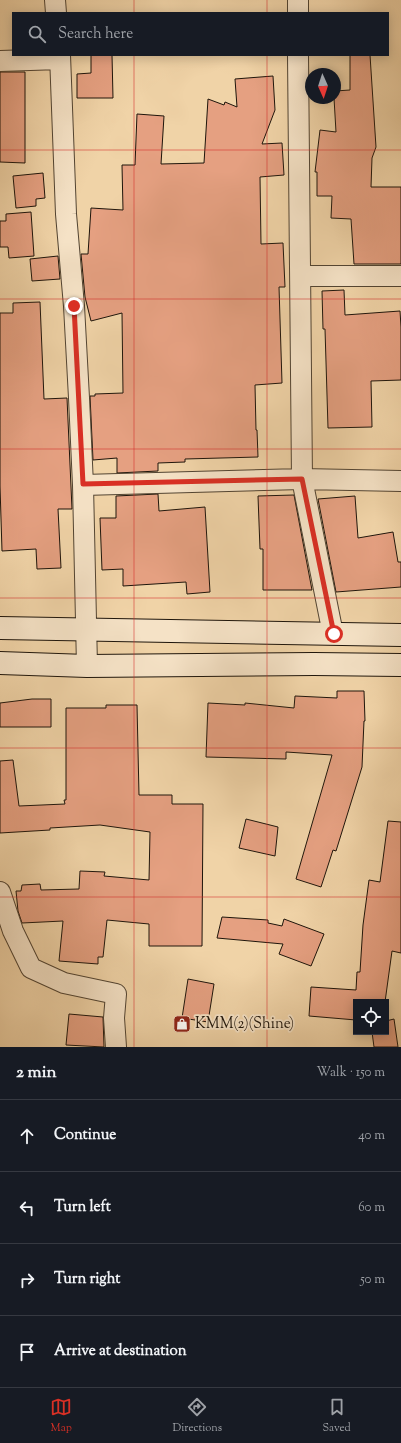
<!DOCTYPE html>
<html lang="en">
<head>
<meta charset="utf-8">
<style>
	body { margin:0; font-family:"Sorts Mill Goudy",serif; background:#242831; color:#f1f3f6 }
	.controls { position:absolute; right:12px; bottom:12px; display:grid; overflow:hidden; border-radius:0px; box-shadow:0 2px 10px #0003 }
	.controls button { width:36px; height:36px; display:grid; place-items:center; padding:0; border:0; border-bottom:1px solid #363941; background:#171b24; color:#f1f3f6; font:20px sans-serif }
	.compass { position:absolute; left:305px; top:68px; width:36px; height:36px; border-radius:50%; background:#171b24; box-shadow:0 2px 10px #0003; rotate:177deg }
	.stop { position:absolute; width:12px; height:12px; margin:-9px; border:3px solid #d93025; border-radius:50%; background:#fff }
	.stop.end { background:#d93025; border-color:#fff; box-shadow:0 1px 4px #0008 }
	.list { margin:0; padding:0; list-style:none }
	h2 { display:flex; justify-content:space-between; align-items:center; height:52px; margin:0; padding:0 16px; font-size:17px }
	h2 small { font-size:13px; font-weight:400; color:#9ea1a6 }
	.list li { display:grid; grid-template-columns:26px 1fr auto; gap:12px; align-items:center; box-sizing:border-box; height:72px; padding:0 16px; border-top:1px solid #363941 }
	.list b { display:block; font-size:15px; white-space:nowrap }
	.list em { font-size:13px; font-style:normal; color:#9ea1a6 }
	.icon { flex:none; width:22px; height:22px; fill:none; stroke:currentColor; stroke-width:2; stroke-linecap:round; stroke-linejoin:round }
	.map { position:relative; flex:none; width:401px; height:1047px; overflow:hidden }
	.search { position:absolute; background:#171b24; box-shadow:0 2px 10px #0003; left:12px; right:12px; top:12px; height:44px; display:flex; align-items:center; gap:10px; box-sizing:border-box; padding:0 14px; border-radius:0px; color:#9ea1a6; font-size:15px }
	.sheet { height:340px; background:#171b24 }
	nav { display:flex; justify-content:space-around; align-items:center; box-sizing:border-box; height:56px; border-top:1px solid #363941; background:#171b24; font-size:11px; color:#9ea1a6 }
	nav a { display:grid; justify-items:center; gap:2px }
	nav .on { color:#d93025 }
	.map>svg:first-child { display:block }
</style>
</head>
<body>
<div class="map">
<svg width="401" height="1047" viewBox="0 0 401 1047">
	<rect width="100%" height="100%" fill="#f0d3a7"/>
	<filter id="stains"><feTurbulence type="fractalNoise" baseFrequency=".005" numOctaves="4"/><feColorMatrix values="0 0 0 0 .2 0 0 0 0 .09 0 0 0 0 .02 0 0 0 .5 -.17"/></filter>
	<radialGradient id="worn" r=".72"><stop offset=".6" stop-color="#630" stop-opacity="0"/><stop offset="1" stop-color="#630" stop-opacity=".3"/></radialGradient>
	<path fill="#e5a081" stroke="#1e150b" d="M91 55H112L113 98H77V74L91 73Z
		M350 55H370L376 147 372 158 371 187H401V264H354L351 219 331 218 332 196H317V172H315L320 130 336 132 334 98H335V91L350 90Z
		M0 72H25V163L0 162Z
		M273 76 275 110 262 144 282 143 284 175 260 177 261 244 283 243 285 287H279L282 383 255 385 256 430H257L258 457 185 459V462L158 463V471L117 473V458L93 460 90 396H95V394L123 393 122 313 91 321 85 297 81 254H88L91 208 123 210 122 165H135L137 114 164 116 161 164 204 163 208 99 224 105 225 102 237 107 235 79Z
		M43 173 45 198 36 199V206L16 208 13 176Z
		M31 212 34 256 9 258 8 247H0V221H6V214Z
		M58 256 60 279 32 281 30 259Z
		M344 290 345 315 400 311 401 327V380L371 381 372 427 328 428 325 329H323L322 291Z
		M40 302 44 399 67 398 72 509H58L61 568 37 569 36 549 2 551 0 486V313H13V303Z
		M158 494 159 511 205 507 210 592 187 594 186 582 123 586V569L102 570 100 518H116V496Z
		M294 495 312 590H263V549H260L258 496Z
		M355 496 358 538 393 532 398 562H401V587L336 592 318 499Z
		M337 691H364L365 721H364L362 767 336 851 333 850 321 887 296 879 332 755 286 752V759L206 757 208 703 245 705V703L294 708 295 696 337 698Z
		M32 699H51V727H0V703Z
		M106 705H137L139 795H172V804H203L202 946H149V924L107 920 103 957H98V964L59 961 63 921 22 923 18 911 16 891H21L22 885 40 884 41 890 79 889 80 871 105 872 104 876 149 880 150 832 100 825 50 828V830L0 833V761L13 760 19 806 65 804 64 800H66V708H106Z
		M246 819 278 827 275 856 239 848Z
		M388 821 401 822V953L392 951 385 1002H356V1020L309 1016 311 987 356 990 357 972H360L363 925 369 880 380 882Z
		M222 917 268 920V923L282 926 284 919 324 934 311 966 279 954 283 944 217 938Z
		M188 979 214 984 208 1022 182 1018Z
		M69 1014 103 1017 104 1047 66 1045Z
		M394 1019 398 1047H374L372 1032H386V1021Z"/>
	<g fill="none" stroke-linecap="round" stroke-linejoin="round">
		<defs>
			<path id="street" d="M55 0 56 13
				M298 0V13
				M60 55 66 214 74 306 79 398 83 485 87 666
				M298 55 302 479 333 634
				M0 61 60 59
				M301 276H401
				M83 485 302 479 401 481
				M0 892 13 931 31 968 64 983 116 994 114 1018 116 1047"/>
			<path id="secondary" d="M0 628 401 635
				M0 663 87 666 314 664 401 665"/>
		</defs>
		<use href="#street" stroke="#524432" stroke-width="22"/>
		<use href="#secondary" stroke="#1e150b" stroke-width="24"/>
		<use href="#street" stroke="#f5e2c6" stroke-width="20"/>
		<use href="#secondary" stroke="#f5e2c6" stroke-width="22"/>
	</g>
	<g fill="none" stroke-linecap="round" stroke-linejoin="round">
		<path stroke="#d93025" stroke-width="5" d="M74 306 83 484 302 479 334 634"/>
	</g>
	<path fill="none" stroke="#d62828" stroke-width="1" stroke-opacity="0.55" d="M134 0V13M267 0V13M134 55V1047M267 55V1047M0 150H401M0 299H401M0 449H401M0 598H401M0 748H401M0 897H401"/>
	<defs>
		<symbol id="shop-square" viewBox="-11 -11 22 22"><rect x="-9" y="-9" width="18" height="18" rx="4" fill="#8f2418" stroke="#f5e2c6"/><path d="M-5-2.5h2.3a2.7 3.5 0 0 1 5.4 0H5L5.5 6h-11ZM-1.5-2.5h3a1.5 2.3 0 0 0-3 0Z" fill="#fff"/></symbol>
	</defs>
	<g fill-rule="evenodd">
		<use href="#shop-square" x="172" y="1014" width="20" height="20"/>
	</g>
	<g text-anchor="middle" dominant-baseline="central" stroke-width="3.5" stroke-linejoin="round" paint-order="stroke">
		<g font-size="15" fill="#1e150b" stroke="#f5e2c6" text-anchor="start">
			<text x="195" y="1024">KMM(2)(Shine)</text>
		</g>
	</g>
	<rect width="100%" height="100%" filter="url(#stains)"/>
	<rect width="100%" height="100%" fill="url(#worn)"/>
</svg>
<div class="controls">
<button><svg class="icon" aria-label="locate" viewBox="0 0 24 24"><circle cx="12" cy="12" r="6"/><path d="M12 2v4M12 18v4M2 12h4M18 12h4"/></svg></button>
</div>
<svg class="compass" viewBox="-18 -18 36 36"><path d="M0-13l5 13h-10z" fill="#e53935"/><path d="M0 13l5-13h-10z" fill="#9ea1a6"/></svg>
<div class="stop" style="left:334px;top:634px"></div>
<div class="stop end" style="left:74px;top:306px"></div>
<div class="search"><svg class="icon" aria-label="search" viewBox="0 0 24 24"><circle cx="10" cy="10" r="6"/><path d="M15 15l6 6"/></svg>Search here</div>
</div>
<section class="sheet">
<h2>2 min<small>Walk · 150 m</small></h2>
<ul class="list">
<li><svg class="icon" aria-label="ahead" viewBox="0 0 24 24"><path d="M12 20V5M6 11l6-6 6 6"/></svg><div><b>Continue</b></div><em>40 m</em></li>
<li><svg class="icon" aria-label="left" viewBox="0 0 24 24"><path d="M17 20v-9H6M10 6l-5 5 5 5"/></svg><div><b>Turn left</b></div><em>60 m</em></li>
<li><svg class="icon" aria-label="right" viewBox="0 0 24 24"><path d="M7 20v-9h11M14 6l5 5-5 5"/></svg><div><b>Turn right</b></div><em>50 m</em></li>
<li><svg class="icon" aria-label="arrive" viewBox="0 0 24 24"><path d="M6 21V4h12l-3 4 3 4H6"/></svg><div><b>Arrive at destination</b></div></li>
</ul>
</section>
<nav>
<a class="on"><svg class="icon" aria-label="map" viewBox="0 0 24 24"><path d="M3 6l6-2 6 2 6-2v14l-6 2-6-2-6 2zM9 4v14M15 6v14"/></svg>Map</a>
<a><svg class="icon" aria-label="directions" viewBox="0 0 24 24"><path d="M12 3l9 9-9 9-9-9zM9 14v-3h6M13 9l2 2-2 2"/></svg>Directions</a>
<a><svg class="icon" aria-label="saved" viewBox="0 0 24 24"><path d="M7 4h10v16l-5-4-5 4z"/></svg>Saved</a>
</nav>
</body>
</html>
